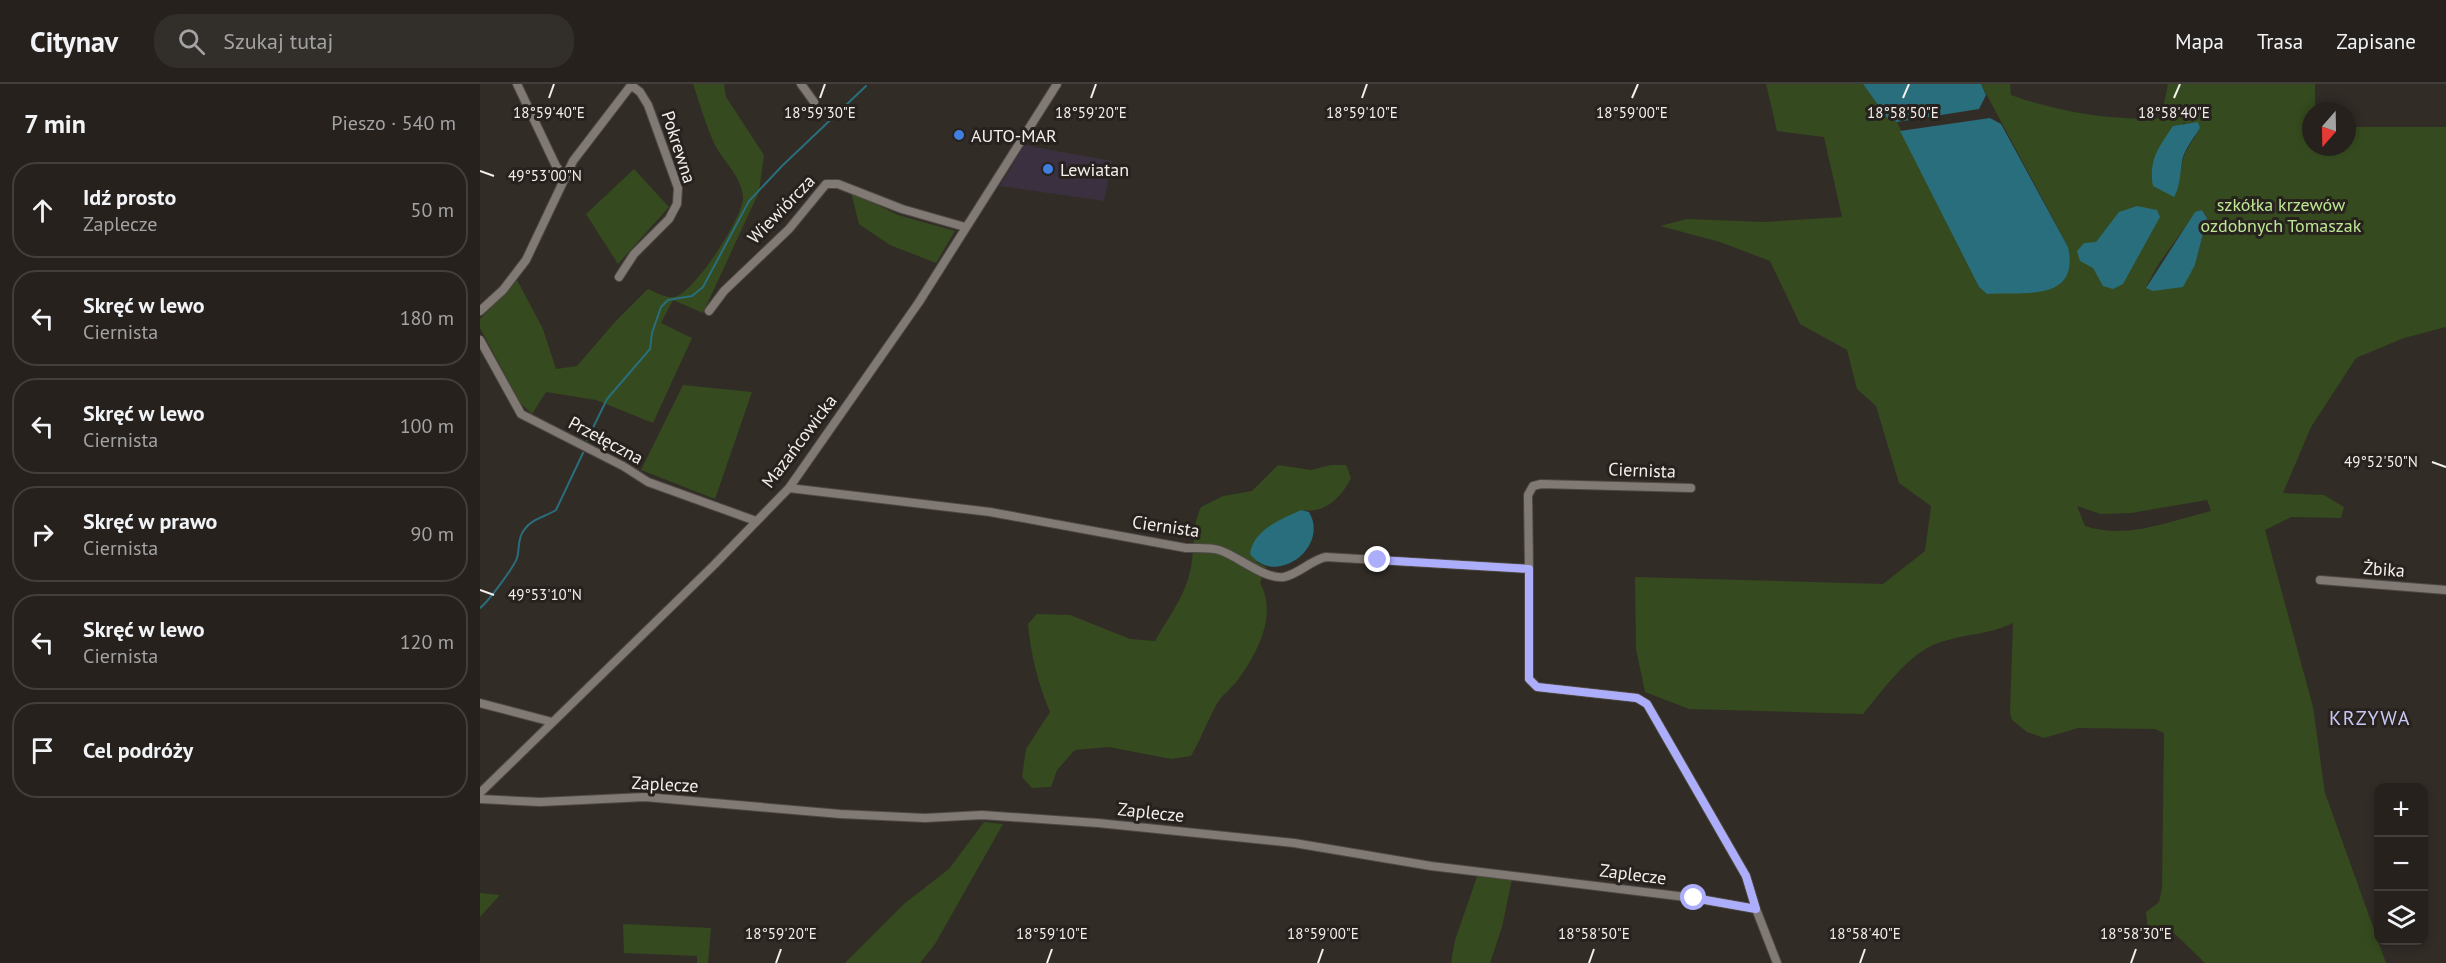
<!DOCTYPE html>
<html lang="pl">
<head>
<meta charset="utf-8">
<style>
	body { margin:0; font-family:"PT Sans",sans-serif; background:#322e2a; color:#f1f3f6 }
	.controls { position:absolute; right:18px; bottom:18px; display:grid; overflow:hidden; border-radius:12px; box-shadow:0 3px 9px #0003 }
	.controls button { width:54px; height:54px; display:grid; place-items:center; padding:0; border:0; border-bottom:2px solid #423e3b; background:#26211d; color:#f1f3f6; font:30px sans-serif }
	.compass { position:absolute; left:1822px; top:18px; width:54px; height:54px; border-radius:50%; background:#26211d; box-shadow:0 3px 9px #0003; rotate:200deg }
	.stop { position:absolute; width:18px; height:18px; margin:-14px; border:4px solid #adaefb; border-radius:50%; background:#fff }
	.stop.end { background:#adaefb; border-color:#fff; box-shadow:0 2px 6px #0008 }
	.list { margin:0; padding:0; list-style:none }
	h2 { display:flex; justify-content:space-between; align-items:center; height:78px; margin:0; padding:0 24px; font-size:26px }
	h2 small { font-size:20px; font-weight:400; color:#a4a3a4 }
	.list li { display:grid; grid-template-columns:39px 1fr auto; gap:18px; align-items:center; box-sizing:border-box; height:96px; margin:0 12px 12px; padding:0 12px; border:2px solid #423e3b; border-radius:24px }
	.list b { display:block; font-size:22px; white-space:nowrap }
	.list p { margin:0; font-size:20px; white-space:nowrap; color:#a4a3a4 }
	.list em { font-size:20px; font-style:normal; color:#a4a3a4 }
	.icon { flex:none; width:33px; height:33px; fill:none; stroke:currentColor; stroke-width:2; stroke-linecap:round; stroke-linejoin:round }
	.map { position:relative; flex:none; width:1966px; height:879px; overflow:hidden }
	header { display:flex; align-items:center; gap:36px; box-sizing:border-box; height:84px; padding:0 30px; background:#26211d; border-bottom:2px solid #423e3b }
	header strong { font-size:28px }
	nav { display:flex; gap:33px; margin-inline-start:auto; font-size:21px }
	.search { width:420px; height:54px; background:#322e2a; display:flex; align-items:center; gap:15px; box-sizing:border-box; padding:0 21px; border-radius:24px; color:#a4a3a4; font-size:22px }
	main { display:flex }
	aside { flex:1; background:#26211d }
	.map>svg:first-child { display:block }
</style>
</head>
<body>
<header>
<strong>Citynav</strong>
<div class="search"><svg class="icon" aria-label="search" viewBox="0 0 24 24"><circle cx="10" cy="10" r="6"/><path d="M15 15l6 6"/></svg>Szukaj tutaj</div>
<nav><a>Mapa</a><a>Trasa</a><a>Zapisane</a></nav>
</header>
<main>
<aside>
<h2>7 min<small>Pieszo · 540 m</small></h2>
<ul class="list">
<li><svg class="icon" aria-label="ahead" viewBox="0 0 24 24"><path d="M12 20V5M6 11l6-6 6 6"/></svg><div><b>Idź prosto</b><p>Zaplecze</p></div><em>50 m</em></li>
<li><svg class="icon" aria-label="left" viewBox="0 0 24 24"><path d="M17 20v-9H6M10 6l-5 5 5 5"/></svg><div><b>Skręć w lewo</b><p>Ciernista</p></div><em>180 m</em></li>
<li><svg class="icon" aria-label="left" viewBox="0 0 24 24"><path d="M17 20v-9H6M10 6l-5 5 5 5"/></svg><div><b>Skręć w lewo</b><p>Ciernista</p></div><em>100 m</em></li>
<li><svg class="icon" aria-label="right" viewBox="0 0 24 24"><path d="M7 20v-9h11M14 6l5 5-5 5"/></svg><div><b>Skręć w prawo</b><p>Ciernista</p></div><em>90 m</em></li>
<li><svg class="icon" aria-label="left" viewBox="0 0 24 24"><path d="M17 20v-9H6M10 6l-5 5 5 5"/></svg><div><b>Skręć w lewo</b><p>Ciernista</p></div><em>120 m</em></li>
<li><svg class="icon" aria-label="arrive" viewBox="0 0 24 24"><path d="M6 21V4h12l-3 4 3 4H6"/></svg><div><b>Cel podróży</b></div></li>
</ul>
</aside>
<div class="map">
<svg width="1966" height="879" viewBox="0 0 1966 879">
	<rect width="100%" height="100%" fill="#322c27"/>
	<path fill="#3b303f" d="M544 61 632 77 624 117 520 102Z"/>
	<path fill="#354a1e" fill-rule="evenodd" d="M213 0H244L246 13 284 71 279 108 223 229 193 216 181 239 212 254 173 339 116 316 66 308 52 330 41 320 0 244V235L37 196 63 245 76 285 97 282 135 238 168 205C177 209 185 214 194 213 214 210 265 130 263 113 262 93 243 77 235 61 226 42 220 20 213 0Z
		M1286 0H1383L1408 35 1417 38 1499 203 1588 163 1501 0H1530L1531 11C1579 28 1630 37 1681 34L1688 0H1835V27H1831V63H1867V43H1966V243L1924 254 1876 274 1831 343 1803 409 1844 411 1864 423 1861 434 1811 433 1785 446 1833 623 1845 709 1906 879H1725L1694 849 1668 846 1666 828 1679 818 1682 804 1684 649 1675 645 1598 644 1564 654 1547 648 1532 636 1530 629 1533 539C1505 552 1488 549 1461 558 1430 567 1403 606 1383 630L1209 625 1165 608 1156 565 1155 493 1403 500 1445 467 1451 422 1419 399 1396 322 1377 305 1367 266 1320 240 1290 177 1240 158 1180 142 1207 135 1284 138 1362 133 1344 53 1297 47ZM1703 39 1720 44 1705 69 1698 92ZM1722 126 1727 134 1715 181 1666 203 1678 181 1715 129ZM1727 416 1731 427C1690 437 1646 456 1605 442L1597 422 1621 430 1651 429Z
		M154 85 189 123 138 180 106 130Z
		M371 108 418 131 475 147 456 179 410 161 379 140Z
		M203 301 272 308 235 415 161 386Z
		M798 381 831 386 851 381H866L871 394C861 414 845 430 821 426L776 478 786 483 780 499C798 531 777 570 757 597 752 604 743 610 738 618 728 635 721 655 711 672L691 675 629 663 595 666 577 686 571 703 552 704 542 693 546 665 570 628C558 599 551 572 548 540L557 530 590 531 650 555 675 557C686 537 702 516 708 495 717 468 709 449 721 423L743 412 772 407Z
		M504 738 523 740 455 860 440 879H365L425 819 469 785Z
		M998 790 1032 795 1022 843 1010 879H971L975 856Z
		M0 809 20 811 0 833Z
		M143 840 231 844 228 879H217V872L144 869Z"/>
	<path fill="#296e7c" d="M1383 0H1501L1506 11 1499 25 1417 38 1408 35Z
		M1510 34 1521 40 1588 163C1600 218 1545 208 1507 210L1499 203 1420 47Z
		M1718 38 1720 44C1715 52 1708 61 1704 70 1699 84 1702 100 1694 113L1673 102C1668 76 1679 63 1693 42Z
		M1657 122 1677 126 1680 133 1643 200 1633 205 1623 202 1613 184 1600 177 1597 167 1604 159 1616 158 1639 128Z
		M1722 126 1727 134 1715 181 1703 203 1673 207 1666 204 1715 128Z
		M821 426 829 428C850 463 796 504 770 470 773 446 801 435 821 426Z"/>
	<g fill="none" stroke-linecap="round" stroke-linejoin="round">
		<path stroke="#296e7c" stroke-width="2" d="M107 356 127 315 170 265 172 249 181 223 188 216 212 212 223 203 269 117 302 82 386 2
			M0 524C8 518 34 483 37 474 40 464 37 455 44 446 51 435 65 433 76 426L103 369"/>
		<defs>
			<path id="street" d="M37 0 76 82 84 92
				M321 0 334 18
				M139 193 154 170 189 135 197 120 198 104 168 21 160 8 151 1
				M0 227 23 206 46 176 93 77 152 0
				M229 227 244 207 309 145 346 100H358L422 125 485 143
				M0 256 41 330 143 382 168 398 276 437
				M309 404 510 428 706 464C716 464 729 463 739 466 758 472 785 496 804 493 819 490 831 476 846 473L1049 485 1048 411 1053 402 1061 400 1211 404
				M1049 485V595L1057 603 1157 614 1167 620 1266 792 1276 825
				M1840 496 1966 506
				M0 619 72 638
				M0 709 234 481 309 404 439 218 577 0
				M0 715 60 718 165 713 360 730 445 734 502 731 618 739 814 759 951 782 1214 814 1276 825 1297 879"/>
		</defs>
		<use href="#street" stroke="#4e4945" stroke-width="10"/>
		<use href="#street" stroke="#807974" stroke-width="8"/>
	</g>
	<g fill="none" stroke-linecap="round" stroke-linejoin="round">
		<path stroke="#adaefb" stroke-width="8" d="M898 476 1049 485V595L1057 603 1157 614 1167 620 1266 792 1276 825 1214 814"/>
	</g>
	<path fill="none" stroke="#f3efec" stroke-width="2" d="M69 14 74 0M340 14 345 0M611 14 616 0M882 14 887 0M1152 14 1158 0M1423 14 1429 0M1694 14 1700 0M0 87 14 92M1952 378 1966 383M0 506 14 511M296 879 301 865M567 879 572 865M838 879 843 865M1109 879 1114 865M1380 879 1385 865M1651 879 1656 865"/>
	<g fill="#3f7fe0" stroke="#28221e" stroke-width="2">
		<circle cx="479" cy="51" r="6"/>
		<circle cx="568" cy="85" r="6"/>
	</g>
	<g text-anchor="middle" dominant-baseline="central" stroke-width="6" stroke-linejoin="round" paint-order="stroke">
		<g font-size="18" fill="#f3efec" stroke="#28221e" text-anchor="start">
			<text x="491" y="51">AUTO-MAR</text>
			<text x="580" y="85">Lewiatan</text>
		</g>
		<g font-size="18" fill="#f3efec" stroke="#28221e">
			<text transform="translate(199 63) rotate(72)">Pokrewna</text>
			<text transform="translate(301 125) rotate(-46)">Wiewiórcza</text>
			<text transform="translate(126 356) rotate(28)">Przełęczna</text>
			<text transform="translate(319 357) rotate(-53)">Mazańcowicka</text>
			<text transform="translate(1162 386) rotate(2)">Ciernista</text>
			<text transform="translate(686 442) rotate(8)">Ciernista</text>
			<text transform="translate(1904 485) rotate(4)">Żbika</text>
			<text transform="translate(185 700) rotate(3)">Zaplecze</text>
			<text transform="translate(671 728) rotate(6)">Zaplecze</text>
			<text transform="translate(1153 790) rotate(7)">Zaplecze</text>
		</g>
		<g font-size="18" fill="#bde793" stroke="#28221e">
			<text x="1801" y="120">szkółka krzewów<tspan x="1801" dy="21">ozdobnych Tomaszak</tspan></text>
		</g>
		<g font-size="20" letter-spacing="1.5" fill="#c7c9f4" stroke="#28221e">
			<text x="1890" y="634">KRZYWA</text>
		</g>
	</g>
	<g font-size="15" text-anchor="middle" fill="#f3efec" stroke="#28221e" stroke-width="6" stroke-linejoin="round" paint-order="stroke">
		<text x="340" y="34">18°59'30"E</text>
		<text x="611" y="34">18°59'20"E</text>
		<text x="882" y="34">18°59'10"E</text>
		<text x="1423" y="34">18°58'50"E</text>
		<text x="69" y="34">18°59'40"E</text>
		<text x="1152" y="34">18°59'00"E</text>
		<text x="1694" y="34">18°58'40"E</text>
		<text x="65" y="97">49°53'00"N</text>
		<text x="1901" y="383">49°52'50"N</text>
		<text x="65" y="516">49°53'10"N</text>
		<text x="301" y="855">18°59'20"E</text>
		<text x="572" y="855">18°59'10"E</text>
		<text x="843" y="855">18°59'00"E</text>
		<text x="1114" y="855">18°58'50"E</text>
		<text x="1385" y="855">18°58'40"E</text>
		<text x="1656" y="855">18°58'30"E</text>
	</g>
</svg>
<div class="controls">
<button>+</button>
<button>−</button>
<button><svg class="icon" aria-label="layers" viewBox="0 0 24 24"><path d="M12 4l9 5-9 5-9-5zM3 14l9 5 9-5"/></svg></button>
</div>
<svg class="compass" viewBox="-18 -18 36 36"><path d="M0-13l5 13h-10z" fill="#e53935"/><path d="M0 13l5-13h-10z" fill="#a4a3a4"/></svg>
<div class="stop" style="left:1214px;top:814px"></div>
<div class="stop end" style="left:898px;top:476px"></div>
</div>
</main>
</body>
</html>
